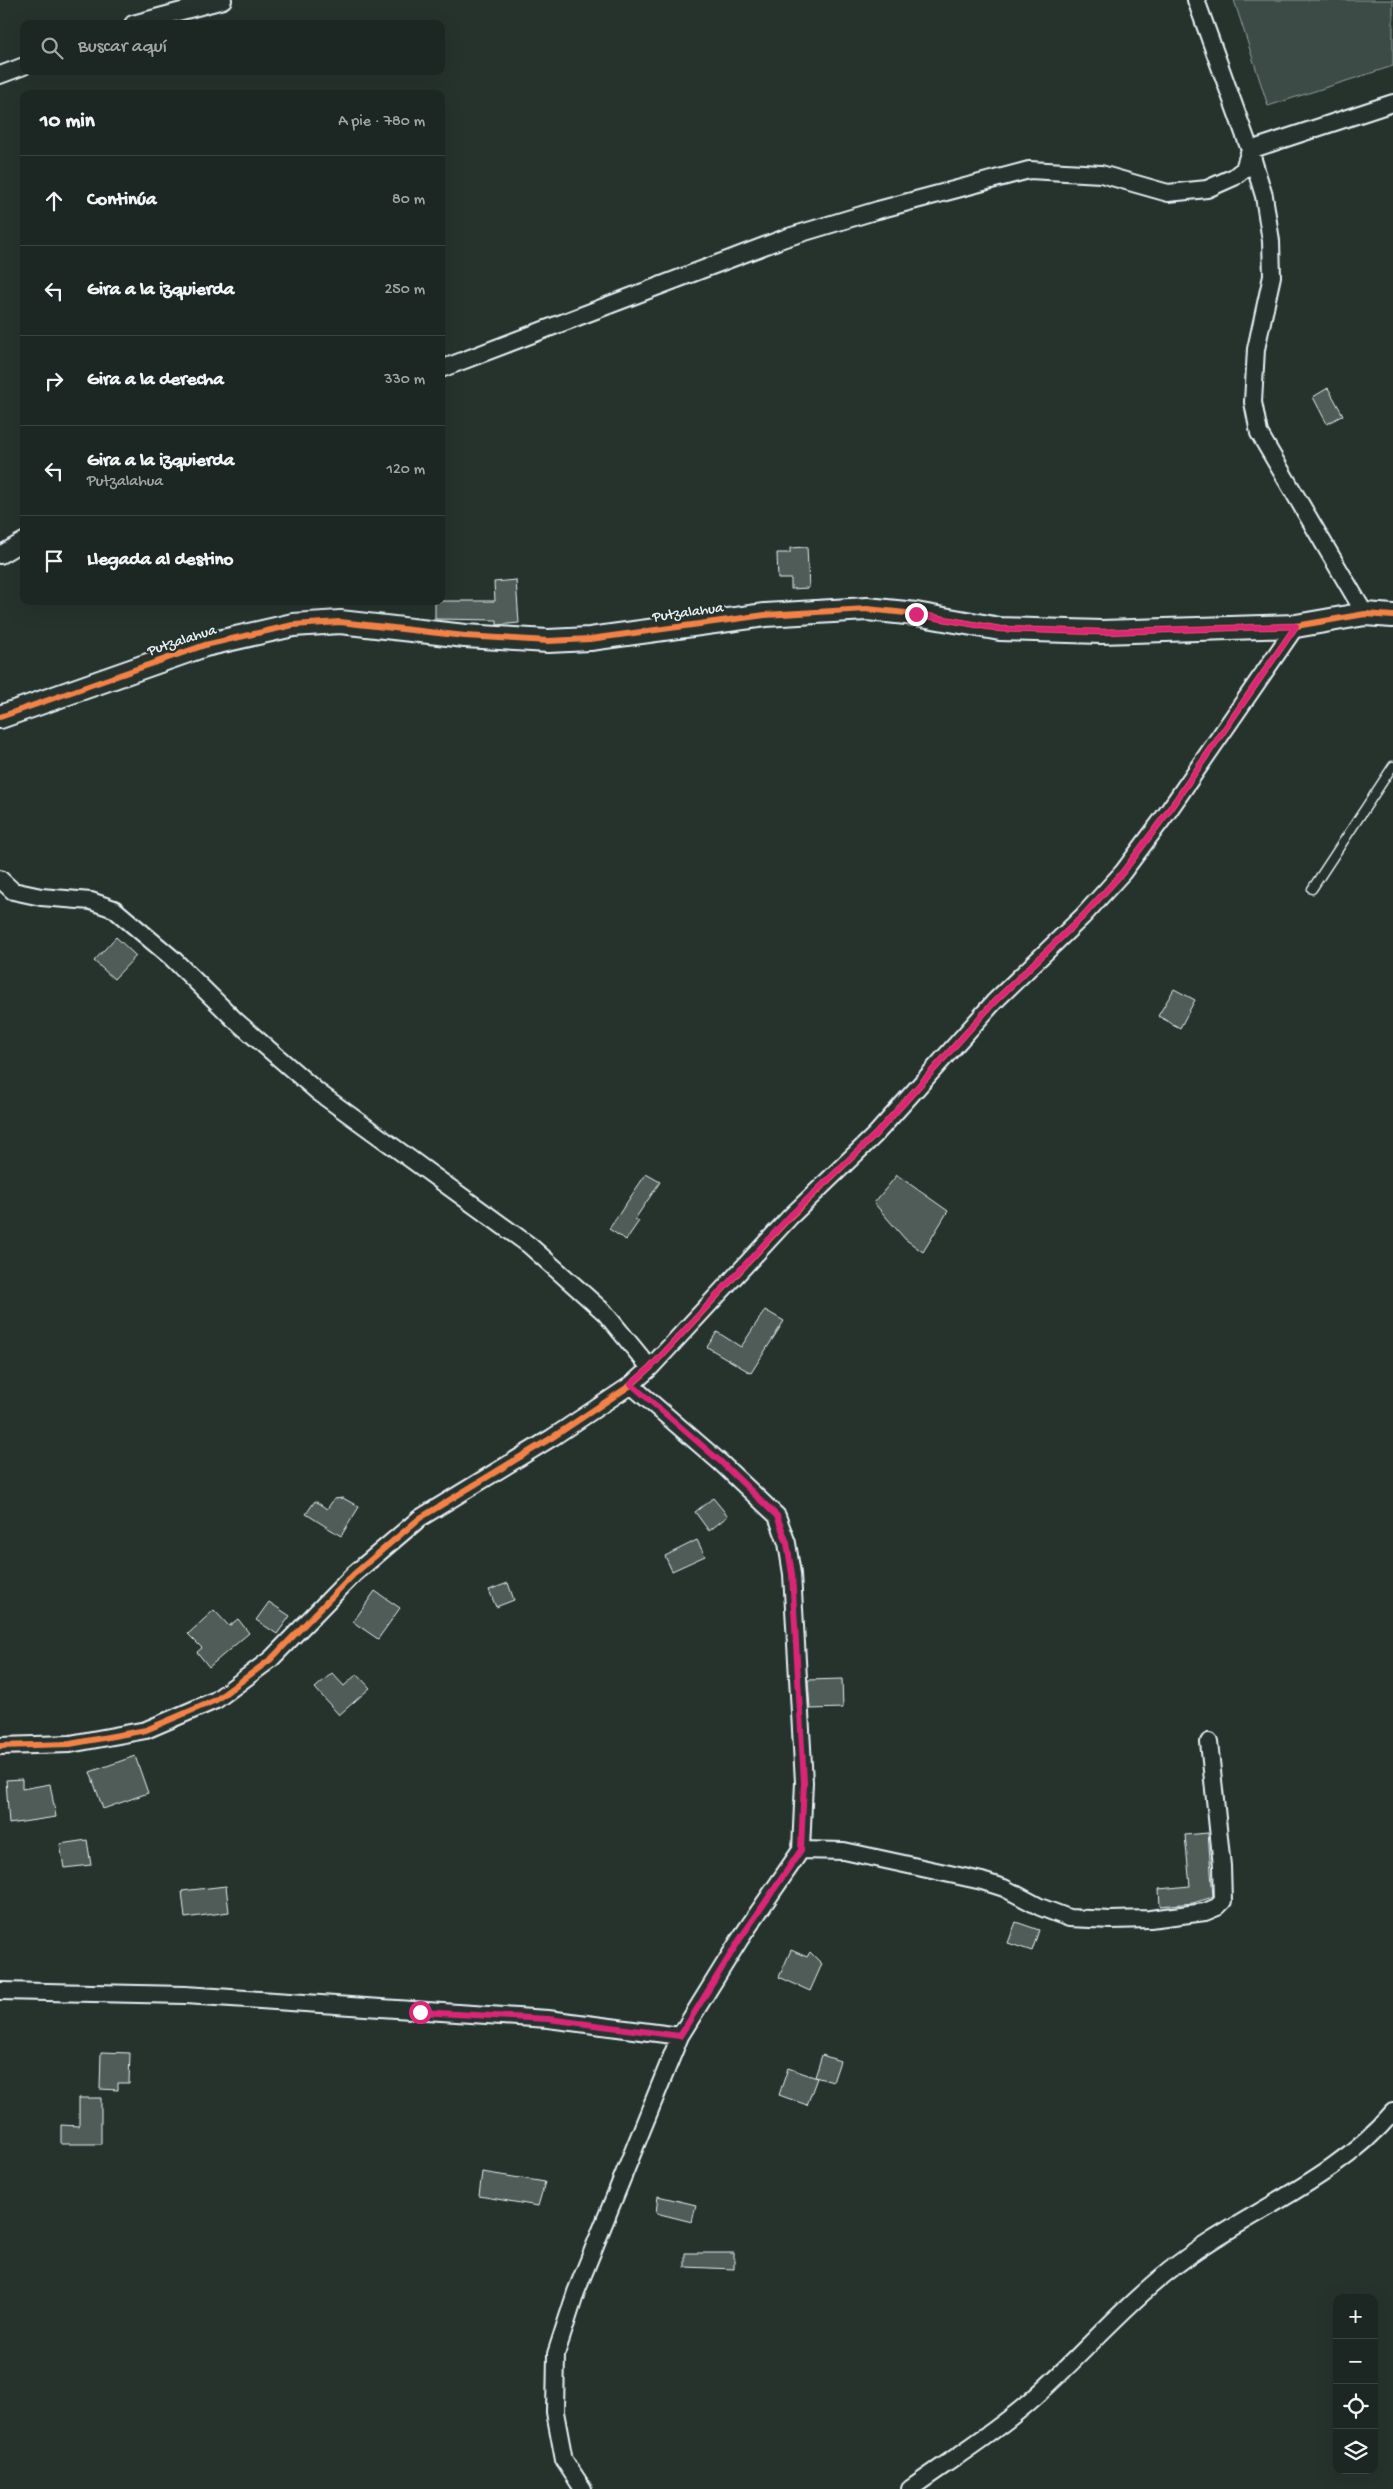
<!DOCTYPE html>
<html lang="es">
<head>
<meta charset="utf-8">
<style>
	body { margin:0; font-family:"Gochi Hand",sans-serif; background:#252e2a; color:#f1f3f6 }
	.controls { position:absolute; right:15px; bottom:15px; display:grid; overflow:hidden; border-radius:10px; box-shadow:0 5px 20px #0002 }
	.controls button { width:45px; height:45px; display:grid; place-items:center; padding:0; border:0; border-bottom:1px solid #3a4340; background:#1c2622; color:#f1f3f6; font:25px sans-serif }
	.stop { position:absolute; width:15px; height:15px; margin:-11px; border:4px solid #db2777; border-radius:50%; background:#fff }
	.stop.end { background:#db2777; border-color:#fff; box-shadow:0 1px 5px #0008 }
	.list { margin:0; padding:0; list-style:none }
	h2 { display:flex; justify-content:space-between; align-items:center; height:65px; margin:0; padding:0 20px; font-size:21px }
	h2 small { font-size:16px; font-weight:400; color:#a0a5a5 }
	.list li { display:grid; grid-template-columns:32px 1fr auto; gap:15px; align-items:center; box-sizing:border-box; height:90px; padding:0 20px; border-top:1px solid #3a4340 }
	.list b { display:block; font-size:19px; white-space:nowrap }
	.list p { margin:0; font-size:16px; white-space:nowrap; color:#a0a5a5 }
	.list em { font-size:16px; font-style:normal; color:#a0a5a5 }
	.icon { flex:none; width:28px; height:28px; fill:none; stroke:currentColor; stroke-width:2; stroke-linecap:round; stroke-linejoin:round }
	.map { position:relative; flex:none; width:1393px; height:2489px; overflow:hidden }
	.search { position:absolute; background:#1c2622; box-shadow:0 5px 20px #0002; left:20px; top:20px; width:425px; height:55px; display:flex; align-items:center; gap:12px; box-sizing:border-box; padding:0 18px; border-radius:10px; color:#a0a5a5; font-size:19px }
	.panel { position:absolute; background:#1c2622; box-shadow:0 5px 20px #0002; left:20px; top:90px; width:425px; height:515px; border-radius:10px }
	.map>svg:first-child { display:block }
</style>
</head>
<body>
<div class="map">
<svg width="1393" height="2489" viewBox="0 0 1393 2489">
	<rect width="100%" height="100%" fill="#26332d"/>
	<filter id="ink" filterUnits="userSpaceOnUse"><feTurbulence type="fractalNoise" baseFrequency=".02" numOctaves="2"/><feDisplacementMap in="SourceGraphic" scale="10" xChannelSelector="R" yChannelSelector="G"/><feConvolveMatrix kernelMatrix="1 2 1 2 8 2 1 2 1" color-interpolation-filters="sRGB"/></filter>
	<g filter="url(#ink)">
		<path fill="#3e4b47" stroke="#939ea0" d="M1234 0H1393V66L1268 106Z"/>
		<path fill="#505c59" stroke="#e8f1f8" d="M1328 388 1343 415 1327 424 1313 397Z
			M807 547 809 588 791 589V579H778L777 553H790V548Z
			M516 580 519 623 497 625V620L435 619V601H495L494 582Z
			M116 937 136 956 114 979 94 961Z
			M1174 989 1195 1000 1180 1028 1158 1016Z
			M646 1174 660 1182 635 1219 639 1221 626 1240 609 1229Z
			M897 1175 948 1211 923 1252 905 1239 874 1203Z
			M765 1310 784 1321 751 1373 707 1347 717 1332 741 1347Z
			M343 1498 359 1507 341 1536 306 1514 315 1501 327 1509 334 1499Z
			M713 1498 728 1516 709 1531 695 1512Z
			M697 1540 705 1556 672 1571 665 1556Z
			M508 1583 514 1600 496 1607 489 1590Z
			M375 1591 400 1608 378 1639 353 1622Z
			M269 1602 290 1616 277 1634 256 1620Z
			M214 1610 229 1626 238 1619 249 1633 209 1667 197 1652 202 1648 188 1634Z
			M332 1673 344 1686 357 1674 370 1688 339 1715 315 1688Z
			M842 1679 843 1708 810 1709 808 1680Z
			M135 1756 148 1793 103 1809 90 1772Z
			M22 1779V1789L50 1784 56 1817 9 1824 6 1780Z
			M1208 1833 1213 1897 1193 1903 1160 1906 1159 1889 1190 1886 1185 1835Z
			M87 1840 91 1865 64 1868 60 1844Z
			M226 1886 229 1912 185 1918 182 1891Z
			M1016 1922 1039 1930 1032 1951 1008 1943Z
			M791 1950 807 1957 810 1952 822 1964 810 1991 779 1977Z
			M101 2052 130 2053 129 2083H118V2090L100 2089Z
			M822 2055 840 2061 833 2082 815 2077Z
			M788 2068 817 2078 807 2105 779 2095Z
			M79 2098H101V2144H61V2125L79 2126Z
			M482 2172 545 2182 538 2206 479 2196Z
			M658 2196 696 2205 692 2222 656 2213Z
			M685 2253H734V2269L685 2267Z"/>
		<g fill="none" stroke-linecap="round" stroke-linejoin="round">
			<defs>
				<path id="lane" d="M1312 889 1393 766"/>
				<path id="street" d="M1196 0 1250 150 1264 196 1271 241 1272 276 1256 349 1253 402 1259 433 1365 614
					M133 24 223 0
					M0 75 24 66
					M441 369 785 238 878 210 1029 170 1101 174 1168 193 1207 189 1234 177 1244 169 1250 150 1393 103
					M0 555 24 541
					M0 879 13 891 41 897 91 901 114 909 172 958 235 1020 318 1092 529 1245 605 1313 650 1368
					M0 1746 70 1744 146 1730 216 1700 271 1659 354 1574 420 1518 553 1437 631 1385 650 1368 790 1217 875 1135 994 1002 1083 916 1123 872 1167 813 1296 626
					M801 1850 844 1851 982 1881 1004 1888 1040 1907 1069 1918 1111 1920 1150 1919 1205 1912 1217 1907 1223 1901 1222 1866 1209 1742
					M0 1991 185 1995 548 2019 680 2036
					M583 2489 564 2460 555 2412 556 2354 576 2292 680 2036 740 1939 801 1850 804 1782 792 1574 787 1543 777 1516 721 1463 631 1385
					M910 2489C949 2461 991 2435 1027 2404 1075 2363 1116 2313 1165 2274 1237 2215 1333 2184 1393 2112"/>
				<path id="secondary" d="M0 717 205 645 293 625 340 622 465 636 548 641 590 639 765 615 867 609 916 614 1000 629 1101 632 1296 626 1365 614 1393 616"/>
			</defs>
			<use href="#lane" stroke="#e8f1f8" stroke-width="11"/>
			<use href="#street" stroke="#e8f1f8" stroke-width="20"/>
			<use href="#secondary" stroke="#e8f1f8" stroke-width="26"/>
			<use href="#lane" stroke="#26332d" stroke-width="8"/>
			<use href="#street" stroke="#26332d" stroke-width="16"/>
			<use href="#secondary" stroke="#26332d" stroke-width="22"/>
			<defs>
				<path id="cycleway" d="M0 717 205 645 293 625 340 622 465 636 548 641 590 639 765 615 867 609 916 614 1000 629 1101 632 1296 626 1365 614 1393 616
					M0 1746 70 1744 146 1730 216 1700 271 1659 354 1574 420 1518 553 1437 631 1385 650 1368 790 1217 875 1135 994 1002 1083 916 1123 872 1167 813 1296 626"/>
			</defs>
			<use href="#cycleway" stroke="#26332d" stroke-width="9"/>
			<use href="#cycleway" stroke="#f48246" stroke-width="6"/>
		</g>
	</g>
	<g fill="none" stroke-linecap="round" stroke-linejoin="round" filter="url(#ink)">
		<path stroke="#db2777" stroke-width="6" d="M420 2012 548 2019 680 2036 740 1939 801 1850 804 1782 792 1574 787 1543 777 1516 721 1462 631 1384 650 1368 790 1216 875 1135 994 1002 1083 916 1123 872 1167 813 1296 626 1101 632 1000 629 916 614"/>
	</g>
	<g text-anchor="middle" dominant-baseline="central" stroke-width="4.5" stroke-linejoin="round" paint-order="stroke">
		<g font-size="15" fill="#e8f1f8" stroke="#26332d">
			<text transform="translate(688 613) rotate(-8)">Putzalahua</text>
			<text transform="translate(182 641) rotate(-18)">Putzalahua</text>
		</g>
	</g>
</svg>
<div class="controls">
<button>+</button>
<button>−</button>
<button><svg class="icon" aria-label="locate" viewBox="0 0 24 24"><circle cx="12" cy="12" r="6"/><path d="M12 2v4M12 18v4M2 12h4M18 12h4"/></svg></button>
<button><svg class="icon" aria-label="layers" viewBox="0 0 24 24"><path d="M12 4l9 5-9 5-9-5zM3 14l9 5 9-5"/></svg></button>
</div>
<div class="stop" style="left:420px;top:2012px"></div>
<div class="stop end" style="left:916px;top:614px"></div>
<div class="search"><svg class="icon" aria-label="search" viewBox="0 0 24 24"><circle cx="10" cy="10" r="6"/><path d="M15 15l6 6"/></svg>Buscar aquí</div>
<section class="panel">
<h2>10 min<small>A pie · 780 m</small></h2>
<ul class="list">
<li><svg class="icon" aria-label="ahead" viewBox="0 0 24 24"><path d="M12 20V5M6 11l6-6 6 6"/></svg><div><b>Continúa</b></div><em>80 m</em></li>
<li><svg class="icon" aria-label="left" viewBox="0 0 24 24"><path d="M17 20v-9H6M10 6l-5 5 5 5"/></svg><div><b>Gira a la izquierda</b></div><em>250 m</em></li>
<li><svg class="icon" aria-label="right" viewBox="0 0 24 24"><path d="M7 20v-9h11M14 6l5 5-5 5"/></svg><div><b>Gira a la derecha</b></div><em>330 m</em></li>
<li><svg class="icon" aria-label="left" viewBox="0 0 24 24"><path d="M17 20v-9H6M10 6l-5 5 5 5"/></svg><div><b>Gira a la izquierda</b><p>Putzalahua</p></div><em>120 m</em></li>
<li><svg class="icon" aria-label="arrive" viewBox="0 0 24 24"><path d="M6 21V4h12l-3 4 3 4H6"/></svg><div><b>Llegada al destino</b></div></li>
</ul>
</section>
</div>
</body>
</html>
